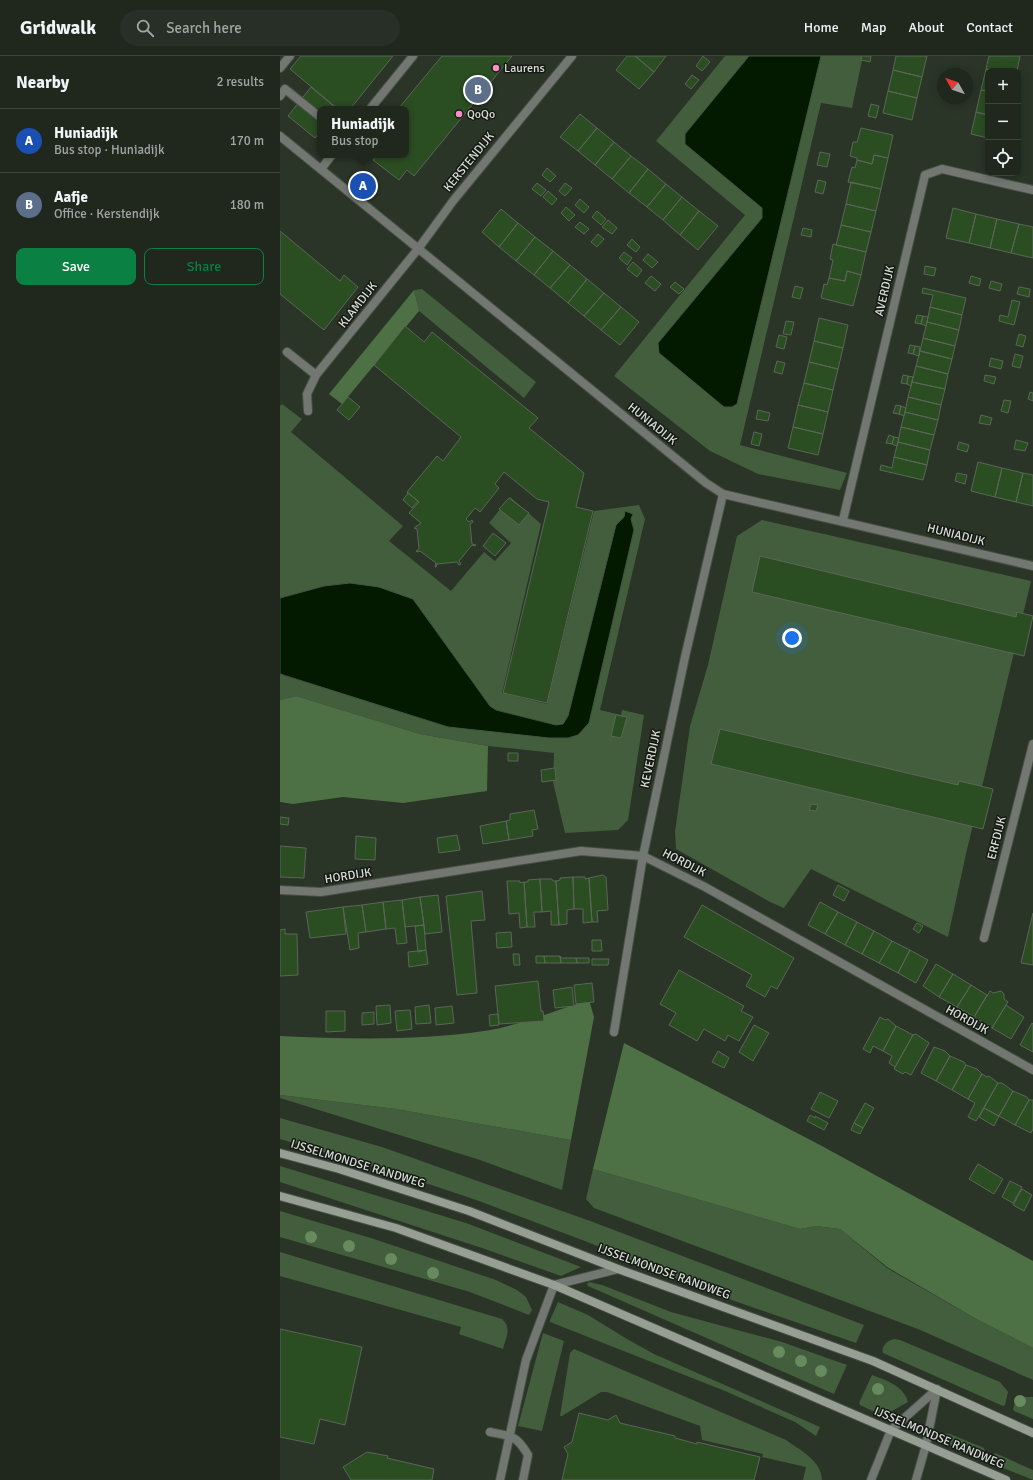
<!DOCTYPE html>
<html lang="en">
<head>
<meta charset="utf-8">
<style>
	body { margin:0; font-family:Signika,sans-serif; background:#282f26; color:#f1f3f6 }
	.controls { position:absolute; right:12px; top:12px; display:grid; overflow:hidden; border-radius:8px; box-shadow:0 2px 10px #0003 }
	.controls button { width:36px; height:36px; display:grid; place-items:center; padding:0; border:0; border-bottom:1px solid #3d443b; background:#20271d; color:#f1f3f6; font:20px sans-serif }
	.compass { position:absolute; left:657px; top:12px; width:36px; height:36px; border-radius:50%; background:#20271d; box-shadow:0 2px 10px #0003; rotate:310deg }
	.you { position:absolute; left:512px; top:582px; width:14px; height:14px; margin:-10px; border:3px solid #fff; border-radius:50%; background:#1a73e8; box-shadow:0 0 0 6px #1a73e833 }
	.badge { display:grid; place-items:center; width:26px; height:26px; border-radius:50%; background:#0b8043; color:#fff; font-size:13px; font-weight:700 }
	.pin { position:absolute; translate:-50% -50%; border:2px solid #fff; box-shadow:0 1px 4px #0006 }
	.popup { position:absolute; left:37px; top:50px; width:92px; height:52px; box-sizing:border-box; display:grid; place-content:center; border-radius:8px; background:#20271d; filter:drop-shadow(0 1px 3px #0005); font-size:13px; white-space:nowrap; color:#a2a5a4 }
	.popup b { font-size:15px; color:#f1f3f6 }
	.popup::after { content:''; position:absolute; left:50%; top:100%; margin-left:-8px; border:8px solid transparent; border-top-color:#20271d }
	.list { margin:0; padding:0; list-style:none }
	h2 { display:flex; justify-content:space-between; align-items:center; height:52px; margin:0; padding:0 16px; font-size:17px }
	h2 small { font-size:13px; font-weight:400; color:#a2a5a4 }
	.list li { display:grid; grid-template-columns:26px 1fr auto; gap:12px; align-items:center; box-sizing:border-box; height:64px; padding:0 16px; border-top:1px solid #3d443b }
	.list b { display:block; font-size:15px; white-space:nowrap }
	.list p { margin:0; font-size:13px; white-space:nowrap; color:#a2a5a4 }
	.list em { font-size:13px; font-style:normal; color:#a2a5a4 }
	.actions { display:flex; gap:8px; padding:12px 16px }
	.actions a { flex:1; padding:9px 0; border:1px solid #0b8043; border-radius:8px; text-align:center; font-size:14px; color:#0b8043 }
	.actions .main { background:#0b8043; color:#fff }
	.icon { flex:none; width:22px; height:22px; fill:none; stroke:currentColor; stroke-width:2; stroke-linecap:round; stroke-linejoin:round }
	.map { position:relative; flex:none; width:753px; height:1424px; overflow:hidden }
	header { display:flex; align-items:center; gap:24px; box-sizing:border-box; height:56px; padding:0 20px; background:#20271d; border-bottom:1px solid #3d443b }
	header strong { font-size:19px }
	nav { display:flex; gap:22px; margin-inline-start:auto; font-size:14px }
	.search { width:280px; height:36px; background:#282f26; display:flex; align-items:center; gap:10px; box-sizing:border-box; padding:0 14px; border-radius:22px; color:#a2a5a4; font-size:15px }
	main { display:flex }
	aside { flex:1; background:#20271d }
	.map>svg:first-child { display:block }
</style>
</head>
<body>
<header>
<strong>Gridwalk</strong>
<div class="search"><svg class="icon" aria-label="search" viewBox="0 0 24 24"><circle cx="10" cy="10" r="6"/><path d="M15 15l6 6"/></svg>Search here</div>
<nav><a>Home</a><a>Map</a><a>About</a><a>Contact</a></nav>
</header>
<main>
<aside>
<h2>Nearby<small>2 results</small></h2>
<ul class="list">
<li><span class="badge" style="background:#1a4fb4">A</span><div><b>Huniadijk</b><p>Bus stop · Huniadijk</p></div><em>170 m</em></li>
<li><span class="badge" style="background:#5c6f8a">B</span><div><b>Aafje</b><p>Office · Kerstendijk</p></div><em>180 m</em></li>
</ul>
<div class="actions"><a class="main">Save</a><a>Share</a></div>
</aside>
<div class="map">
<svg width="753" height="1424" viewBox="0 0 753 1424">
	<rect width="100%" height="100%" fill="#2a3427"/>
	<path fill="#435e3c" d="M445 0H469L405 78V88L482 152V162L378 287 457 348 541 0H583L572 52 541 47 460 389 567 417 560 434 478 418 430 395 334 320 465 159 376 85Z
		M142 233 256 326 244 342 139 255 134 234Z
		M2 348 22 363 11 376 123 470 109 485 171 535 204 496 215 505 231 487 209 467 230 441 261 468 222 637 267 648 314 455 359 449 365 463 320 654 341 659 342 654 364 659 348 764 338 774 285 777 273 726 274 697 208 690 140 678 16 640 0 644V618L168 671 298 679 309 667 354 474 351 463 344 461 336 469 288 660 284 668 276 669 216 654 210 650 133 543 44 530 0 542V350Z
		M482 464 751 525 686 798 668 881 531 813 504 852 490 846 396 793 395 776 410 670 428 609 457 480Z
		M0 1039 116 1053 291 1084 282 1134 200 1104 0 1042Z
		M0 1062 102 1091 313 1166 584 1269 576 1287 423 1234 310 1187 199 1145 122 1119 0 1083Z
		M0 1110 186 1167 301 1211 281 1220 205 1193 0 1126Z
		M313 1113 520 1173 536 1170 560 1173 607 1212 698 1264 753 1292V1324L638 1273 314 1152 306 1143Z
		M0 1155 94 1183 216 1224 237 1234 246 1241 252 1254 249 1259 190 1236 0 1181Z
		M0 1196 222 1263C232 1272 226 1281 223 1293L179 1278 181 1271 0 1220Z
		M309 1226 322 1229 391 1256 502 1286 567 1309 554 1338 308 1230 307 1228Z
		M278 1246 308 1259 347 1283 374 1298 540 1371 536 1380 515 1366 445 1335 270 1266V1264Z
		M263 1277 284 1285 262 1375 238 1370Z
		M614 1283 620 1284 720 1326 728 1336 725 1349 723 1350 603 1297C601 1290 607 1285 614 1283Z
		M294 1293 506 1384C521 1395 541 1404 542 1424H523L526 1411 482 1401 483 1398 422 1384 420 1370 327 1336H321L282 1360H280L290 1297Z
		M592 1319C606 1324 624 1330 628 1346L603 1360 580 1349 579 1347Z
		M744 1341H753V1363L734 1355 733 1352 736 1346Z
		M654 1377 670 1378 704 1392 705 1395 700 1402 652 1381 651 1379Z
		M715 1397 753 1414V1424L711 1407 710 1405Z"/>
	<path fill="#4d7145" d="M134 234 139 255 62 348 49 338Z
		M16 640 140 678 208 690 207 735 123 747 63 741 13 748 0 746V644Z
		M303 946 310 947 314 961 291 1084 116 1053 0 1039V980C66 983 138 985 204 975 237 970 271 956 303 946Z
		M344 987 540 1089 753 1205V1292L698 1264 607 1211 560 1173 536 1170 520 1173 313 1113Z"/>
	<path fill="#031a00" stroke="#435540" d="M469 0H541L457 348 452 351H444L379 297 378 287 482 162V152L405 88V78Z
		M345 455 353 458 351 463 354 474 309 667 298 679 288 682H269L168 671 0 618V542L44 530 70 527 99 531 133 543 210 650 216 654 276 669 283 668 288 660 336 469 344 461Z"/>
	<path fill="#2b4d22" stroke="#5b6658" d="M21 0H113L70 53H58L10 13Z
		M162 0H232L134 120 127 114 119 124 93 104 97 99H126V53H118Z
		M347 0H355L374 16 359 33 336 14Z
		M355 0H386L374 16Z
		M423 0 430 6 422 15 416 10Z
		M582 0H591L590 6 581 4Z
		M616 0H647L642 21 613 14Z
		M709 0H740L737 15H715L706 13Z
		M706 13 715 15H708V35L701 34Z
		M613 14 642 21 637 42 608 35Z
		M412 19 419 24 411 33 405 28Z
		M31 31 57 53H40V76L35 82 8 60Z
		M701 34 708 35V59L696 56Z
		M608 35 637 42 632 64 603 57Z
		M591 48 599 50 596 62 588 60Z
		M696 56 708 59V82L691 78Z
		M300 58 317 72 298 95 280 81Z
		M317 72 334 86 315 109 298 95Z
		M581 72 613 79 608 102 594 99 592 108 577 104V102L570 100 573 86H577Z
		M334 86 351 100 332 123 315 109Z
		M540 96 550 98 547 111 537 109Z
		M594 99 608 102 601 133 568 126 572 111 575 112 577 104 592 108Z
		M351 100 368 113 349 137 332 123Z
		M267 112 276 120 270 126 262 119Z
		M368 113 386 128 367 151 349 137Z
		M538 124 546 126 543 138 535 136Z
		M571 126 601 133 596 155 566 148Z
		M257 127 266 134 261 140 252 133Z
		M285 127 292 132 285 140 279 135Z
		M386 128 402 141 383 164 367 151Z
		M268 135 277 143 272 149 263 141Z
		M402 141 419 155 400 179 383 164Z
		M300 143 309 151 304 157 295 149Z
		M566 148 596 155 591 176 561 169Z
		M286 151 295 159 289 165 281 157Z
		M673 152 696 158 689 187 666 182Z
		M221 153 238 167 219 191 202 176Z
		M317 155 326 163 321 169 312 161Z
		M419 155 438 170 418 194 400 179Z
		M696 158 717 163 710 192 689 187Z
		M717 163 739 168 731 197 710 192Z
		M328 164 337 172 332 178 322 171Z
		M300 166 309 173 304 178 295 171Z
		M238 167 255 181 236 205 219 191Z
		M739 168 753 171V202L731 197Z
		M561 169 591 176 586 196 556 189Z
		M523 172 532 174 531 181 521 179Z
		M0 175 60 225 64 219 78 231 44 274 0 238Z
		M318 178 324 183 317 191 311 186Z
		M255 181 273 195 254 219 236 205Z
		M352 183 360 191 356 196 347 189Z
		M553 188 586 196 581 219 567 215 565 225 549 222 553 204 550 203Z
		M273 195 290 209 270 232 254 219Z
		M344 196 352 202 347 209 339 202Z
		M368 198 378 206 372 212 363 204Z
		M353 206 362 214 357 221 347 213Z
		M290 209 307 223 288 247 270 232Z
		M645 210 656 212 654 220 644 218Z
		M567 215 581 219 573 250 541 242 544 228 547 229 549 222 565 225Z
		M371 220 381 228 375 235 365 227Z
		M691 220 701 223 699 230 689 227Z
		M307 223 324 237 304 260 288 247Z
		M711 225 722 228 720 235 709 232Z
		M395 226 404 233 399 238 390 231Z
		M515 230 523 232 520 243 512 241Z
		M739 231 750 233 749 241 737 238Z
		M643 232 686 242 682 259 650 251 653 239 642 237Z
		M324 237 341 251 321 274 304 260Z
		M732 244 740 246 734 269 719 265 720 259 728 261Z
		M341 251 359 266 340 289 321 274Z
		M650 251 682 259 679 274 647 266Z
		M637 259 643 260 641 268 635 267Z
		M643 260 648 261 646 270 641 268Z
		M539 262 568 269 563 292 534 285Z
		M506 265 514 266 511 279 503 278Z
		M647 266 679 274 675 290 643 282Z
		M125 270 144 286 152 276 258 362 249 372 304 417 296 451 313 455 267 647 223 637 269 446 257 443 224 416 215 428 219 432 200 456 195 452 186 463 189 466 192 464 193 466 190 468 192 488 196 489 195 490 192 489 179 505 181 508 179 509 177 506 157 508 156 511H155L156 507 140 495 137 496 136 495 139 493 137 473 134 472 141 467 129 457 139 446 127 436 157 400 163 405 181 381 94 309Z
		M739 278 746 280 743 291 736 289Z
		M499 279 507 281 504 293 496 291Z
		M643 282 675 290 672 303 640 295Z
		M534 285 563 292 558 313 529 306Z
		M630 289 635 290 633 298 628 297Z
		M635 290 640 291 639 300 633 298Z
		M640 295 672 303 668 318 636 310Z
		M735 298 743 300 740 312 732 310Z
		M711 302 723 305 721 313 709 310Z
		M497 305 505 307 502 318 494 316Z
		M529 306 558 313 553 334 524 327Z
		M636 310 668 318 665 333 632 326Z
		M623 319 628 320 627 328 621 327Z
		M705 319 716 321 714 328 704 325Z
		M628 320 633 321 631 330 627 328Z
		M632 326 665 333 661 349 628 341Z
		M524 327 553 334 548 356 518 349Z
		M750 336 753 337V345L748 343Z
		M68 341 80 351 69 364 57 354Z
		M628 341 661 349 658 364 625 356Z
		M724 344 731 345 728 357 721 355Z
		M518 349 548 356 543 378 513 371Z
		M616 349 621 350 619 358 613 357Z
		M621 350 626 352 624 360 619 358Z
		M478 354 490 357 488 365 476 363Z
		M625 356 658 364 654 379 621 371Z
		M701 359 712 362 710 369 699 367Z
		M513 371 543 378 538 399 508 392Z
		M621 371 654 379 650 394 618 386Z
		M474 376 482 378 479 390 471 388Z
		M609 379 614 381 612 388 606 387Z
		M614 381 619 382 617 390 612 388Z
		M736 384 748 387 745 395 734 393Z
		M618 386 650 394 647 409 614 401Z
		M679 386 689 389 687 396 677 393Z
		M614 401 647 409 643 424 600 414 601 409 612 412Z
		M698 406 722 412 715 441 691 435Z
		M722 412 743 417 736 446 715 441Z
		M677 417 687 419 685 428 675 425Z
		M743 417 753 419V450L736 446Z
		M128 437 138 445 132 452 123 444Z
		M229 442 249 457 239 469 219 453Z
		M213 477 226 487 215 500 203 490Z
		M480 500 736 561 737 556 753 560 744 600 472 536Z
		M336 659 347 661 341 682 331 680Z
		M440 673 678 729 679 725 713 733 703 773 431 708Z
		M228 697H238V705H228Z
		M275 712 276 724 262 726 261 714Z
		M531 748 538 749 536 755 529 754Z
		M254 754 258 773 252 774 253 780 229 784 226 765 230 764V758Z
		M0 761 9 762 8 769 0 768Z
		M226 765 229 784 203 788 200 770Z
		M177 779 180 794 159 797 157 782Z
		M76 780 96 782 95 804 75 803Z
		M0 790 26 792 24 822 0 821Z
		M323 819 326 821 328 854 317 855 318 866H312L309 822Z
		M293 821 294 853 287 854V868L279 869 276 825 280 824V822Z
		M293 821H305V823L309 822 312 866 303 867V853H294Z
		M260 823 262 856H254L255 871H247L244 826H248V824Z
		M260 823H272L273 825H276L279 869H271V855L262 856Z
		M227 825H240V827L244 826 247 871 240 872 239 857 229 858Z
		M558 829 569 835 564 845 553 839Z
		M202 835 205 864 191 865 197 937 177 939 166 840Z
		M158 839 162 876 145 878 140 841Z
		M140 841 144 869 125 871 122 844Z
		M122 844 127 887 117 888 115 872 106 873 103 846Z
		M103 846 106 873 86 876 82 849Z
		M540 846 558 856 545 878 528 869Z
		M82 849 86 876 78 877 79 892 70 894 63 851Z
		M422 849 514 902 497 933 491 930 485 941 466 930 472 919 404 881Z
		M63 851 66 878 30 882 26 856Z
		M558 856 577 866 565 889 545 878Z
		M753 857V909L741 907Z
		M577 866 594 875 582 898 565 889Z
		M637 867 643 870 639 877 633 873Z
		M144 869 146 894 138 896 135 870Z
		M5 873V878H17L18 919 0 920V874Z
		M594 875 612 885 599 907 582 898Z
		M231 876 232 891 217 892 216 877Z
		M312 884H321L322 895H312Z
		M612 885 630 894 618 917 599 907Z
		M146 894 148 908 129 911 128 896Z
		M630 894 648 904 636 927 618 917Z
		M233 898H239L240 909H234Z
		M256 900H264L265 907H256Z
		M264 900H280L281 907H265Z
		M280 900 281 902H296L297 907H281Z
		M296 902H309V907H297Z
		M312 903H329L328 909H312Z
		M656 908 673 918 659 941 643 930Z
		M399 914 464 950 461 955 473 961 459 985 448 979 445 985 424 973 417 985 389 969 396 957 380 948Z
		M673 918 691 929 677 951 659 941Z
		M258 925 261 955H263L264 965 219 968 215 930Z
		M312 927 314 946 296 948 294 929Z
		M691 929 707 939 694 961 677 951Z
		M292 931 294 950 275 952 273 934Z
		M710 935 713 937 721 935 724 938V943L728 946 712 972 694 961Z
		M110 949 111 967 97 969 96 950Z
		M149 949 151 967 136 968 135 951Z
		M726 949 744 961 731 983 712 972Z
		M172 950 174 967 156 969 155 952Z
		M130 954 132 973 117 975 115 955Z
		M46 955H65V975L46 976Z
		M94 956V968L82 969V957Z
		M218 958 219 969 210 970 209 959Z
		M600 961 605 964 608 963 616 970 603 995 593 990 590 997 583 993Z
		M752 967 753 968V996L740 989Z
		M474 969 489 977 473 1005 459 996Z
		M616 970 633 979 615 1011 609 1007 612 1000 603 995Z
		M636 978 649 987 631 1019 625 1016 623 1018 614 1013 633 979Z
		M654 991 665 995 670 1000 656 1025 641 1017Z
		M438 995 449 1002 444 1012 432 1006Z
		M670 1000 684 1006 686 1009 672 1034 656 1025Z
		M686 1009 697 1013 702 1018 688 1043 672 1034Z
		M702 1018 707 1021 709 1020 718 1027 696 1065 688 1061 695 1047 688 1043Z
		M718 1027H722L733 1035 719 1060 704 1052Z
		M733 1035 747 1041 749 1044 735 1069 719 1060Z
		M540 1036 558 1045 549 1062 531 1053Z
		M749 1044H753V1073L751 1077 735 1069Z
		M585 1047 594 1052 583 1072 574 1067Z
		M704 1052 719 1060 714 1070 699 1061Z
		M530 1059 535 1062V1060L548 1067 544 1074 527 1065Z
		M574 1067 583 1072 580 1078 571 1074Z
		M698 1108 723 1123 714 1138 689 1123Z
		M730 1125 742 1131 733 1147 722 1141Z
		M742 1133 752 1139 744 1155 733 1149Z
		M0 1273 82 1291 65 1369 40 1363 34 1388 0 1381Z
		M299 1357 328 1364 336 1359 340 1367 395 1380V1382L417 1388V1386L480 1401 474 1424H282L288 1398 284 1391 292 1386Z
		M87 1396 108 1400 107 1402 154 1413 152 1424H71L63 1411Z"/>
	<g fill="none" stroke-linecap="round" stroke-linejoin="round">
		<defs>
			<path id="service" d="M0 12 10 0
				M0 40 5 33 40 61
				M90 53 133 0
				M41 113 52 99
				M220 1424 246 1304 274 1229 338 1213"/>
			<path id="minor" d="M0 80 426 427 443 438 753 510
				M7 296 36 319 138 193 173 145 292 0
				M28 355 27 338 36 319
				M563 464 645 119 662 113 753 134
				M0 834 41 836 301 795 363 800 425 831 753 1014
				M704 882 753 688
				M334 976 363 800 405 601 443 438
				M210 1376C232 1380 237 1380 248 1399L243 1424
				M591 1424 611 1374 657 1333
				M636 1424 646 1389 657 1333"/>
			<path id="secondary" d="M0 1097 59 1113 189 1155 338 1213 593 1305 753 1377
				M0 1140 116 1172 274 1229 726 1424"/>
		</defs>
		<use href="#service" stroke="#464f43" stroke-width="10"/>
		<use href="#minor" stroke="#464f43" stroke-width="10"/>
		<use href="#secondary" stroke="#464f43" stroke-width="10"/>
		<use href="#service" stroke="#727771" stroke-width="8"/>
		<use href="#minor" stroke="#727771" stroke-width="8"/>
		<use href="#secondary" stroke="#979f95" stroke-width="8"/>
	</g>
	<g fill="#688a5f">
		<circle cx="31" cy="1181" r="6"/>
		<circle cx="69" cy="1190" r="6"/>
		<circle cx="111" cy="1203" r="6"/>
		<circle cx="153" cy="1217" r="6"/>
		<circle cx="499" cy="1296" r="6"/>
		<circle cx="521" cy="1305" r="6"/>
		<circle cx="541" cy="1315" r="6"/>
		<circle cx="598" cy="1333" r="6"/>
		<circle cx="740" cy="1345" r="6"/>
	</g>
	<g fill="#fb8fc5" stroke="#151a14" stroke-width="1.5">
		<circle cx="216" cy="12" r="4"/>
		<circle cx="179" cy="58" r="4"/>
	</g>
	<g text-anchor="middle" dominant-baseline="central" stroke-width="3" stroke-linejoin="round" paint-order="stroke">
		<g font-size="12" fill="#d9dfd7" stroke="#151a14" text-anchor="start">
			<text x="224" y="12">Laurens</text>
			<text x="187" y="58">QoQo</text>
		</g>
		<g font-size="12" fill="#d9dfd7" stroke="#151a14">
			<text transform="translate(189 106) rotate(-51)">KERSTENDIJK</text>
			<text transform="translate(605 235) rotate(-77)">AVERDIJK</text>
			<text transform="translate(78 249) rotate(-52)">KLAMDIJK</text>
			<text transform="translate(372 368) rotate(39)">HUNIADIJK</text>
			<text transform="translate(676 479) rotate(14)">HUNIADIJK</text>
			<text transform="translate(371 703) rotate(-78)">KEVERDIJK</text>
			<text transform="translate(717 782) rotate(-76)">ERFDIJK</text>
			<text transform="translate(404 807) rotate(27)">HORDIJK</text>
			<text transform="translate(68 820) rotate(-9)">HORDIJK</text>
			<text transform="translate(687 964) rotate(29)">HORDIJK</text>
			<text transform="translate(78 1108) rotate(17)">IJSSELMONDSE RANDWEG</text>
			<text transform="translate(384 1216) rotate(20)">IJSSELMONDSE RANDWEG</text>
			<text transform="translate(659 1382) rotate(23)">IJSSELMONDSE RANDWEG</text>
		</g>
	</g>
</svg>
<div class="controls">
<button>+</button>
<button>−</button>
<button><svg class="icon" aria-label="locate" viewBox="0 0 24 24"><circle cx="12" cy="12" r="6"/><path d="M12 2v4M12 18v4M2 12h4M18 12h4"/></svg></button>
</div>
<svg class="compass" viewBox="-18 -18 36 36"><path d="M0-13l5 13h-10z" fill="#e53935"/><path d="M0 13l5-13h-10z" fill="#a2a5a4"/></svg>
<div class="you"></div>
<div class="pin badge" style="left:83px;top:130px;background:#1a4fb4">A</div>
<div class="popup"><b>Huniadijk</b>Bus stop</div>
<div class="pin badge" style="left:198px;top:34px;background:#5c6f8a">B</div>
</div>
</main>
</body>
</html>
